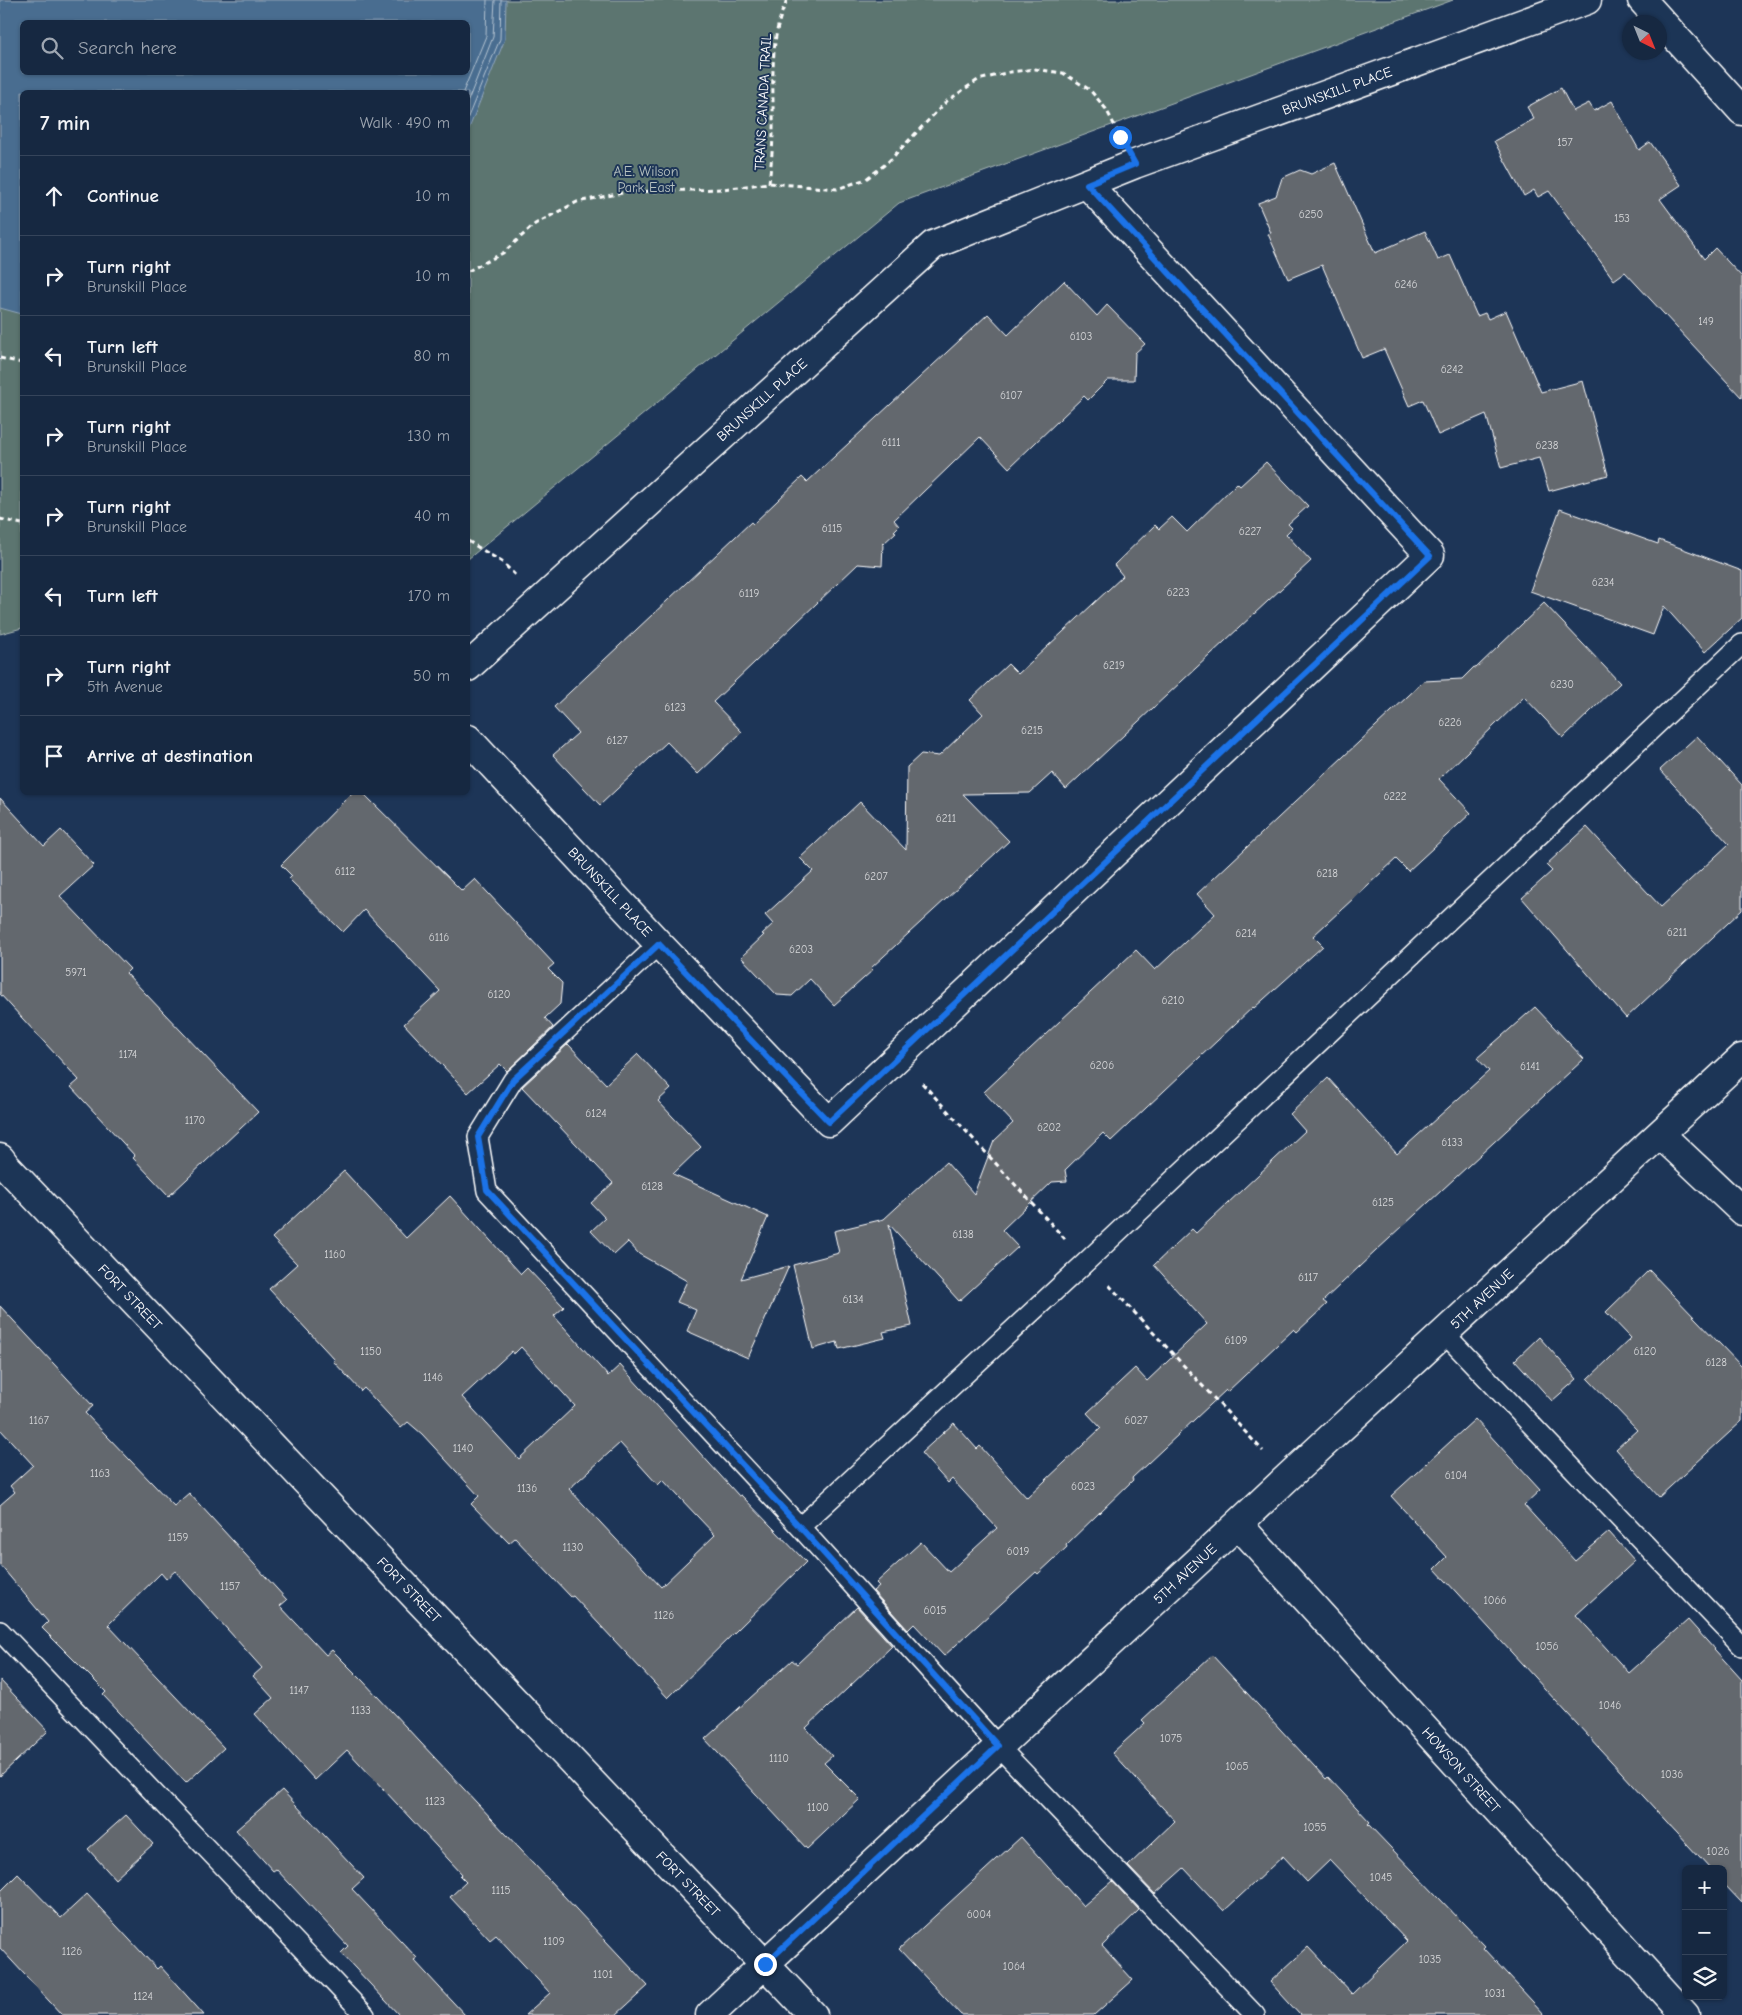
<!DOCTYPE html>
<html lang="en">
<head>
<meta charset="utf-8">
<style>
	body { margin:0; font-family:"Comic Neue",sans-serif; background:#23344c; color:#f1f3f6 }
	.controls { position:absolute; right:15px; bottom:15px; display:grid; overflow:hidden; border-radius:8px; box-shadow:0 1px 4px #0004 }
	.controls button { width:45px; height:45px; display:grid; place-items:center; padding:0; border:0; border-bottom:1px solid #35445a; background:#162841; color:#f1f3f6; font:25px sans-serif }
	.compass { position:absolute; left:1622px; top:15px; width:45px; height:45px; border-radius:50%; background:#162841; box-shadow:0 1px 4px #0004; rotate:137deg }
	.stop { position:absolute; width:15px; height:15px; margin:-11px; border:4px solid #1a73e8; border-radius:50%; background:#fff }
	.stop.end { background:#1a73e8; border-color:#fff; box-shadow:0 1px 5px #0008 }
	.list { margin:0; padding:0; list-style:none }
	h2 { display:flex; justify-content:space-between; align-items:center; height:65px; margin:0; padding:0 20px; font-size:21px }
	h2 small { font-size:16px; font-weight:400; color:#9ea6b1 }
	.list li { display:grid; grid-template-columns:32px 1fr auto; gap:15px; align-items:center; box-sizing:border-box; height:80px; padding:0 20px; border-top:1px solid #35445a }
	.list b { display:block; font-size:19px; white-space:nowrap }
	.list p { margin:0; font-size:16px; white-space:nowrap; color:#9ea6b1 }
	.list em { font-size:16px; font-style:normal; color:#9ea6b1 }
	.icon { flex:none; width:28px; height:28px; fill:none; stroke:currentColor; stroke-width:2; stroke-linecap:round; stroke-linejoin:round }
	.map { position:relative; flex:none; width:1742px; height:2015px; overflow:hidden }
	.search { position:absolute; background:#162841; box-shadow:0 1px 4px #0004; left:20px; top:20px; width:450px; height:55px; display:flex; align-items:center; gap:12px; box-sizing:border-box; padding:0 18px; border-radius:8px; color:#9ea6b1; font-size:19px }
	.panel { position:absolute; background:#162841; box-shadow:0 1px 4px #0004; left:20px; top:90px; width:450px; height:705px; border-radius:8px }
	.map>svg:first-child { display:block }
</style>
</head>
<body>
<div class="map">
<svg width="1742" height="2015" viewBox="0 0 1742 2015">
	<rect width="100%" height="100%" fill="#1d3557"/>
	<filter id="ink" filterUnits="userSpaceOnUse"><feTurbulence type="fractalNoise" baseFrequency=".02" numOctaves="2"/><feDisplacementMap in="SourceGraphic" scale="10" xChannelSelector="R" yChannelSelector="G"/><feConvolveMatrix kernelMatrix="1 2 1 2 8 2 1 2 1" color-interpolation-filters="sRGB"/></filter>
	<g filter="url(#ink)">
		<path fill="#5b7470" stroke="#adbab8" fill-rule="evenodd" d="M0 0H1453L899 203 468 559V92H22V628L0 634ZM22 22H468V72H22Z"/>
		<path fill="#496d90" stroke="#92a7bc" fill-rule="evenodd" d="M0 0H506L505 39 468 131V92H22V314L0 308ZM22 22H468V72H22Z"/>
		<g fill="none" stroke-linecap="round" stroke-linejoin="round">
			<path stroke="#b6c5d3" stroke-width="1" d="M463 92 486 36 487 0
				M468 101 493 37 495 0
				M468 117 500 39 501 0"/>
		</g>
		<path fill="#64676e" stroke="#fff" fill-rule="evenodd" d="M1561 88 1573 111 1589 103 1594 111 1612 101 1639 150 1650 142 1681 185 1660 199 1704 259 1715 248 1742 277V398L1625 272 1614 280 1549 191 1538 197 1534 190 1524 196 1494 141 1534 119 1527 107Z
			M1335 163 1375 253 1425 231 1438 260 1450 255 1477 316 1485 313 1488 319 1506 311 1541 392 1583 381 1608 475 1549 491 1539 458 1501 468 1486 414 1438 435 1423 400 1409 406 1384 349 1362 358 1322 265 1288 279 1268 234 1271 233 1258 203 1276 196 1282 178 1300 170 1311 174Z
			M1064 281 1097 316 1107 305 1145 344 1135 353 1134 380H1108L1088 400 1084 396 1009 468 980 437 894 520 899 526 894 531 896 532 883 544 882 566 858 564 713 702 742 732 698 774 667 742 600 805 553 755 578 733 554 707 751 522 753 524 802 477 807 482 988 314 1008 335Z
			M1266 462 1308 506 1288 524 1292 528 1286 534 1311 561 1066 789 1052 773 1030 793 963 794 1009 841 871 968 873 970 834 1005 810 979 792 996 777 995 741 957 764 935 762 934 773 924 765 915 813 871 800 858 860 802 906 850 907 767 921 754 939 756 983 714 970 700 1008 664 1018 674 1123 576 1114 565 1155 525 1159 529 1172 517 1187 532 1237 483 1240 486Z
			M1560 509 1658 544 1659 540 1742 571V618L1705 652 1664 606 1653 635 1530 591Z
			M1544 603 1620 683 1563 738 1524 697 1439 779 1471 813 1408 871 1396 859 1313 936 1323 946 1254 1008 1253 1007 1111 1141 1103 1133 1065 1170 1067 1181 1052 1182 1002 1230 1018 1247 959 1301 889 1224 912 1326 883 1332 885 1338 839 1349 837 1342 813 1349 793 1265 839 1253 834 1231 884 1219 946 1162 974 1194 994 1141 1013 1123 984 1092 1136 950 1155 970 1215 914 1197 894 1424 681 1462 679 1474 667 1476 668Z
			M1697 736 1742 785V910L1626 1018 1522 898 1552 871 1546 865 1587 827 1661 907 1729 844 1660 770Z
			M353 792H362L462 891 475 879 554 964 548 969 562 983 560 1004 545 1018 553 1027 507 1071 500 1064 468 1093 404 1024 440 991 364 910 343 932 289 879 292 876 281 865Z
			M0 798 44 846 61 830 94 865 60 896 130 969 126 973 258 1112 169 1196 133 1158 135 1156 71 1087 79 1080 0 994Z
			M1535 1007 1584 1059 1377 1250 1323 1301 1327 1304 1297 1332 1294 1329 1227 1392 1226 1390 1132 1478 1133 1480 1066 1545 1067 1547 1038 1574 1036 1572 944 1656 914 1624 908 1630 873 1591 879 1586 876 1583 921 1542 949 1572 997 1528 952 1479 948 1483 921 1453 954 1423 977 1449 980 1446 1027 1498 1101 1428 1087 1413 1135 1368 1147 1381 1207 1324 1154 1265 1192 1229 1196 1233 1305 1131 1290 1114 1328 1078 1397 1154 1489 1071 1477 1058Z
			M568 1044 606 1084 638 1054 671 1089 658 1101 701 1147 673 1174 768 1217 741 1279 789 1266 748 1358 687 1331 696 1310 677 1302 687 1281 639 1254 628 1242 614 1255 591 1231 605 1218 591 1203 613 1183 522 1087Z
			M344 1171 406 1238 450 1196 521 1274 527 1268 564 1307 554 1316 608 1376 620 1365 739 1496 741 1495 806 1562 668 1698 573 1596 571 1597 515 1538 509 1543 471 1504 479 1496 422 1434 408 1422 401 1428 364 1388 361 1391 333 1361 335 1360 269 1289 297 1264 272 1238ZM521 1347 575 1406 519 1459 462 1397 512 1351 514 1354ZM620 1443 658 1485 663 1480 715 1535 661 1587 569 1489Z
			M1649 1270 1742 1367V1421L1659 1497 1616 1449 1637 1430 1588 1379 1631 1338 1606 1312Z
			M0 1306 93 1406 85 1413 174 1506 189 1493 287 1600 280 1606 326 1655 332 1650 363 1681 648 1986 616 2015H525L550 1993 496 1935 490 1940 450 1897 466 1882 460 1876 462 1874 347 1750 315 1780 255 1714 273 1698 253 1676 262 1668 175 1571 166 1579 161 1573 108 1625 224 1748 186 1783 103 1695 106 1692 42 1628 48 1622 0 1565V1505L15 1492 10 1486 33 1465 0 1429Z
			M1539 1337 1577 1379 1552 1401 1515 1360Z
			M1475 1419 1540 1490 1524 1505 1575 1561 1609 1532 1635 1561 1576 1615 1629 1673 1688 1620 1742 1680V1903L1723 1883V1869H1710L1435 1569 1447 1557 1391 1496Z
			M857 1607 892 1646 806 1728 832 1756 824 1763 860 1799 807 1849 705 1739 792 1660 797 1664Z
			M1212 1655 1326 1779 1328 1777 1370 1822 1368 1824 1485 1946 1483 1948 1545 2015H1300L1270 1982 1308 1947 1352 1994 1407 1941 1330 1860 1307 1882 1283 1856 1224 1911 1184 1868 1155 1894 1128 1866 1175 1821 1112 1753 1145 1723 1142 1720Z
			M0 1680 48 1731 0 1776Z
			M282 1790 364 1878 352 1889 417 1958 414 1960 465 2015H399L341 1953 348 1946 276 1869 273 1871 236 1830Z
			M126 1815 153 1844 115 1879 88 1849Z
			M1021 1837 1083 1906 1112 1881 1139 1910 1102 1946 1133 1980 1094 2015H961L899 1949Z
			M18 1874 61 1918 87 1894 157 1969 160 1966 204 2015H62L0 1948V1892Z"/>
		<g fill="none" stroke-linecap="round" stroke-linejoin="round">
			<defs>
				<path id="lane" d="M659 944 513 1080 478 1137 487 1191 800 1527 998 1746 1255 2015
					M1444 1333 1742 1646
					M800 1527 1086 1262 1742 644
					M0 1631 365 2015"/>
				<path id="street" d="M1642 0 1742 111
					M468 667 933 245 1135 164 1587 0
					M468 739 659 944 829 1122 1430 555 1087 184
					M1660 1134 1742 1211
					M0 1158 6 1166 813 2015
					M1238 1524 1685 2015
					M710 2015 1238 1524 1288 1477 1742 1058"/>
			</defs>
			<use href="#lane" stroke="#fff" stroke-width="22"/>
			<use href="#street" stroke="#fff" stroke-width="31"/>
			<path stroke="#fff" stroke-width="3" stroke-dasharray="5 4" stroke-linecap="butt" d="M769 183C771 165 773 147 773 129 774 86 768 40 787 0
				M468 271 503 253 535 224 577 202 627 192 723 189 769 183 837 189 866 179 887 163 947 101 978 80 1010 72 1035 69 1063 73 1090 90 1106 109 1118 132
				M0 358 22 363
				M0 519 22 524
				M468 541 502 562 515 575
				M922 1083 1065 1239
				M1109 1285 1263 1451"/>
			<use href="#lane" stroke="#1d3557" stroke-width="19"/>
			<use href="#street" stroke="#1d3557" stroke-width="28"/>
		</g>
	</g>
	<g fill="none" stroke-linecap="round" stroke-linejoin="round" filter="url(#ink)">
		<path stroke="#1a73e8" stroke-width="6" d="M765 1964 998 1746 800 1527 487 1190 478 1137 513 1080 659 944 829 1122 1430 556 1087 184 1135 164 1120 137"/>
	</g>
	<g text-anchor="middle" dominant-baseline="central" stroke-width="4" stroke-linejoin="round" paint-order="stroke">
		<g font-size="11" fill="#d8d9db">
			<text x="1565" y="142">157</text>
			<text x="1311" y="214">6250</text>
			<text x="1622" y="218">153</text>
			<text x="1406" y="284">6246</text>
			<text x="1706" y="321">149</text>
			<text x="1081" y="336">6103</text>
			<text x="1452" y="369">6242</text>
			<text x="1011" y="395">6107</text>
			<text x="891" y="442">6111</text>
			<text x="1547" y="445">6238</text>
			<text x="832" y="528">6115</text>
			<text x="1250" y="531">6227</text>
			<text x="1603" y="582">6234</text>
			<text x="1178" y="592">6223</text>
			<text x="749" y="593">6119</text>
			<text x="1114" y="665">6219</text>
			<text x="1562" y="684">6230</text>
			<text x="675" y="707">6123</text>
			<text x="1450" y="722">6226</text>
			<text x="1032" y="730">6215</text>
			<text x="617" y="740">6127</text>
			<text x="1395" y="796">6222</text>
			<text x="946" y="818">6211</text>
			<text x="345" y="871">6112</text>
			<text x="1327" y="873">6218</text>
			<text x="876" y="876">6207</text>
			<text x="1677" y="932">6211</text>
			<text x="1246" y="933">6214</text>
			<text x="439" y="937">6116</text>
			<text x="801" y="949">6203</text>
			<text x="76" y="972">5971</text>
			<text x="499" y="994">6120</text>
			<text x="1173" y="1000">6210</text>
			<text x="128" y="1054">1174</text>
			<text x="1102" y="1065">6206</text>
			<text x="1530" y="1066">6141</text>
			<text x="596" y="1113">6124</text>
			<text x="195" y="1120">1170</text>
			<text x="1049" y="1127">6202</text>
			<text x="1452" y="1142">6133</text>
			<text x="652" y="1186">6128</text>
			<text x="1383" y="1202">6125</text>
			<text x="963" y="1234">6138</text>
			<text x="335" y="1254">1160</text>
			<text x="1308" y="1277">6117</text>
			<text x="853" y="1299">6134</text>
			<text x="1236" y="1340">6109</text>
			<text x="371" y="1351">1150</text>
			<text x="1645" y="1351">6120</text>
			<text x="1716" y="1362">6128</text>
			<text x="433" y="1377">1146</text>
			<text x="39" y="1420">1167</text>
			<text x="1136" y="1420">6027</text>
			<text x="463" y="1448">1140</text>
			<text x="100" y="1473">1163</text>
			<text x="1456" y="1475">6104</text>
			<text x="1083" y="1486">6023</text>
			<text x="527" y="1488">1136</text>
			<text x="178" y="1537">1159</text>
			<text x="573" y="1547">1130</text>
			<text x="1018" y="1551">6019</text>
			<text x="230" y="1586">1157</text>
			<text x="1495" y="1600">1066</text>
			<text x="935" y="1610">6015</text>
			<text x="664" y="1615">1126</text>
			<text x="1547" y="1646">1056</text>
			<text x="299" y="1690">1147</text>
			<text x="1610" y="1705">1046</text>
			<text x="361" y="1710">1133</text>
			<text x="1171" y="1738">1075</text>
			<text x="779" y="1758">1110</text>
			<text x="1237" y="1766">1065</text>
			<text x="1672" y="1774">1036</text>
			<text x="435" y="1801">1123</text>
			<text x="818" y="1807">1100</text>
			<text x="1315" y="1827">1055</text>
			<text x="1718" y="1851">1026</text>
			<text x="1381" y="1877">1045</text>
			<text x="501" y="1890">1115</text>
			<text x="979" y="1914">6004</text>
			<text x="554" y="1941">1109</text>
			<text x="72" y="1951">1126</text>
			<text x="1430" y="1959">1035</text>
			<text x="1014" y="1966">1064</text>
			<text x="603" y="1974">1101</text>
			<text x="1495" y="1993">1031</text>
			<text x="143" y="1996">1124</text>
		</g>
		<g font-size="14" fill="#fff" stroke="#1d3557">
			<text transform="translate(1337 91) rotate(-20)">BRUNSKILL PLACE</text>
			<text transform="translate(763 102) rotate(-87)">TRANS CANADA TRAIL</text>
			<text transform="translate(762 400) rotate(-42)">BRUNSKILL PLACE</text>
			<text transform="translate(610 892) rotate(47)">BRUNSKILL PLACE</text>
			<text transform="translate(130 1297) rotate(46)">FORT STREET</text>
			<text transform="translate(1482 1299) rotate(-43)">5TH AVENUE</text>
			<text transform="translate(1185 1574) rotate(-43)">5TH AVENUE</text>
			<text transform="translate(409 1590) rotate(46)">FORT STREET</text>
			<text transform="translate(1461 1770) rotate(48)">HOWSON STREET</text>
			<text transform="translate(688 1884) rotate(46)">FORT STREET</text>
		</g>
		<g font-size="14" fill="#b5c0bf" stroke="#1d3557">
			<text x="646" y="171">A.E. Wilson<tspan x="646" dy="16">Park East</tspan></text>
		</g>
	</g>
</svg>
<div class="controls">
<button>+</button>
<button>−</button>
<button><svg class="icon" aria-label="layers" viewBox="0 0 24 24"><path d="M12 4l9 5-9 5-9-5zM3 14l9 5 9-5"/></svg></button>
</div>
<svg class="compass" viewBox="-18 -18 36 36"><path d="M0-13l5 13h-10z" fill="#e53935"/><path d="M0 13l5-13h-10z" fill="#9ea6b1"/></svg>
<div class="stop" style="left:1120px;top:137px"></div>
<div class="stop end" style="left:765px;top:1964px"></div>
<div class="search"><svg class="icon" aria-label="search" viewBox="0 0 24 24"><circle cx="10" cy="10" r="6"/><path d="M15 15l6 6"/></svg>Search here</div>
<section class="panel">
<h2>7 min<small>Walk · 490 m</small></h2>
<ul class="list">
<li><svg class="icon" aria-label="ahead" viewBox="0 0 24 24"><path d="M12 20V5M6 11l6-6 6 6"/></svg><div><b>Continue</b></div><em>10 m</em></li>
<li><svg class="icon" aria-label="right" viewBox="0 0 24 24"><path d="M7 20v-9h11M14 6l5 5-5 5"/></svg><div><b>Turn right</b><p>Brunskill Place</p></div><em>10 m</em></li>
<li><svg class="icon" aria-label="left" viewBox="0 0 24 24"><path d="M17 20v-9H6M10 6l-5 5 5 5"/></svg><div><b>Turn left</b><p>Brunskill Place</p></div><em>80 m</em></li>
<li><svg class="icon" aria-label="right" viewBox="0 0 24 24"><path d="M7 20v-9h11M14 6l5 5-5 5"/></svg><div><b>Turn right</b><p>Brunskill Place</p></div><em>130 m</em></li>
<li><svg class="icon" aria-label="right" viewBox="0 0 24 24"><path d="M7 20v-9h11M14 6l5 5-5 5"/></svg><div><b>Turn right</b><p>Brunskill Place</p></div><em>40 m</em></li>
<li><svg class="icon" aria-label="left" viewBox="0 0 24 24"><path d="M17 20v-9H6M10 6l-5 5 5 5"/></svg><div><b>Turn left</b></div><em>170 m</em></li>
<li><svg class="icon" aria-label="right" viewBox="0 0 24 24"><path d="M7 20v-9h11M14 6l5 5-5 5"/></svg><div><b>Turn right</b><p>5th Avenue</p></div><em>50 m</em></li>
<li><svg class="icon" aria-label="arrive" viewBox="0 0 24 24"><path d="M6 21V4h12l-3 4 3 4H6"/></svg><div><b>Arrive at destination</b></div></li>
</ul>
</section>
</div>
</body>
</html>
